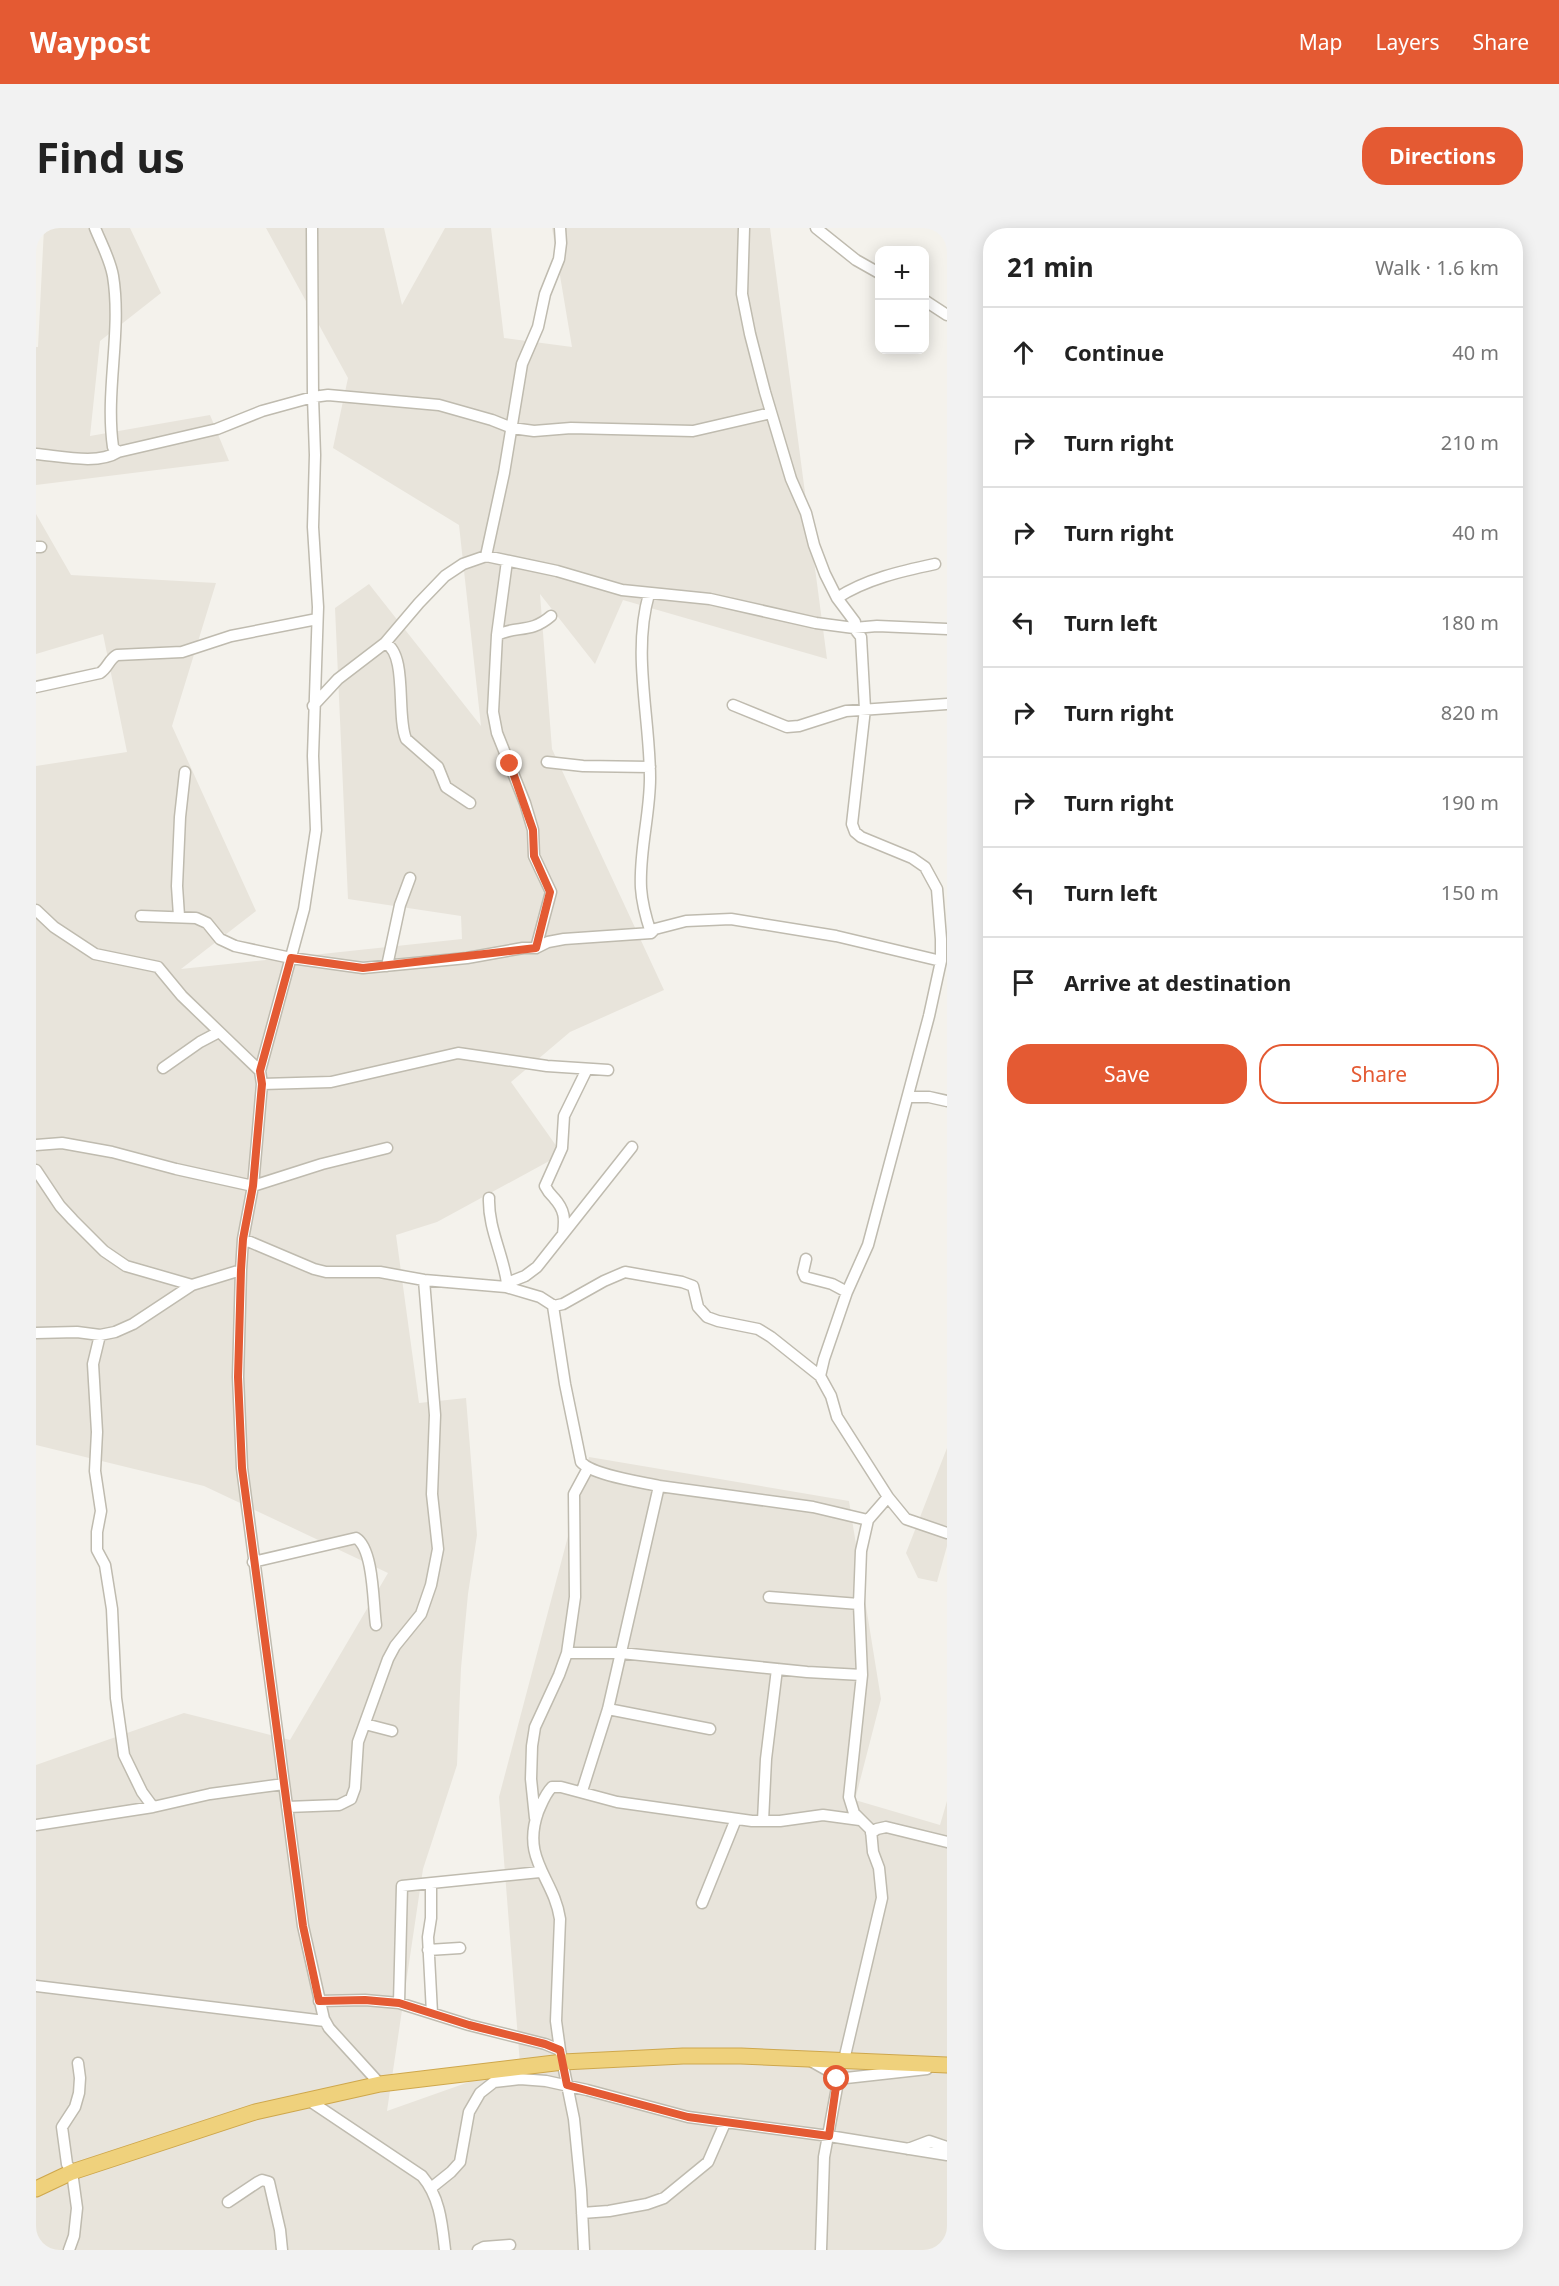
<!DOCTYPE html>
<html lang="en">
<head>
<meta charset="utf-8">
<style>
	body { margin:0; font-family:"Noto Sans",sans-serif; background:#f2f2f2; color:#222 }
	.controls { position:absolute; right:18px; top:18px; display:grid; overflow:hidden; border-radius:12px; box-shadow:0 3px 15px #0003 }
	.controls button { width:54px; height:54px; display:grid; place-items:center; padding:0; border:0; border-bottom:2px solid #e0e0e0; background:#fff; color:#222; font:30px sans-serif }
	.stop { position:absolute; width:18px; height:18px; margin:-14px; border:4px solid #e45a33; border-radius:50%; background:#fff }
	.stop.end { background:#e45a33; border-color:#fff; box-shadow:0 2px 6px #0008 }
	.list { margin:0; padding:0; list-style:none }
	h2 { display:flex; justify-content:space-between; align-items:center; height:78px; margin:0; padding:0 24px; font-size:26px }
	h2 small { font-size:20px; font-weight:400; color:#767676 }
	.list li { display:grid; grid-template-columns:39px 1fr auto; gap:18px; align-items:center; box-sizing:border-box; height:90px; padding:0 24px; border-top:2px solid #e0e0e0 }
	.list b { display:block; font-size:22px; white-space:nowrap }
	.list em { font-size:20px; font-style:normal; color:#767676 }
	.actions { display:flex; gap:12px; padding:18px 24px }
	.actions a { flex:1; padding:14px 0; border:2px solid #e45a33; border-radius:24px; text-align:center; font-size:21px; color:#e45a33 }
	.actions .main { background:#e45a33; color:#fff }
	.icon { flex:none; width:33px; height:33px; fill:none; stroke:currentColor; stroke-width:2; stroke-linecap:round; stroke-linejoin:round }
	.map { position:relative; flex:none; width:911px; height:2022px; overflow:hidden; border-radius:24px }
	header { display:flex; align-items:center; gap:36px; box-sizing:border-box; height:84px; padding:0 30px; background:#e45a33; color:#fff }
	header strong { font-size:28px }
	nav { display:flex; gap:33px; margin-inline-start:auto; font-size:21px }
	.intro { display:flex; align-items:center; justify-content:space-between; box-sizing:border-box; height:144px; padding:0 36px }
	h1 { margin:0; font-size:42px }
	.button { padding:15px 27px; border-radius:24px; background:#e45a33; color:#fff; font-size:21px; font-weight:700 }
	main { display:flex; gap:36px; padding:0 36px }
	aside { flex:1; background:#fff; border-radius:24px; box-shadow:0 3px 15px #0003 }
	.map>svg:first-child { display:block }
</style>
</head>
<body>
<header>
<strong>Waypost</strong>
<nav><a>Map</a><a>Layers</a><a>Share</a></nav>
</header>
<div class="intro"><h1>Find us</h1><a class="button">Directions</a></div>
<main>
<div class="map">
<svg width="911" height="2022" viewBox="0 0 911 2022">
	<rect width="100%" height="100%" fill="#f4f2ec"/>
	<path fill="#e8e4db" d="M8 0H94L125 65 64 113 54 208 174 187 193 233 0 257V119H2Z
		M230 0H348L366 77 409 0H455L468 110 536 119 516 0H734L791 431 587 372 559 436 504 366 516 521 628 762 534 804 475 854 526 926 401 994 360 1007 383 1175 430 1170 441 1307 432 1366 425 1440 421 1537 387 1641 351 1883 484 1836 463 1569 553 1229 813 1273 845 1471 819 1572 904 1597 911 1573V2022H0V1537L148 1485 254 1512 352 1345 168 1258 0 1217V538L91 524 67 406 0 426V286L35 347 180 355 136 498 220 683 145 741 426 711 425 688 312 671 299 380 333 356 445 498 423 297 297 220 312 150Z
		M911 1220V1318L901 1354 882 1350 870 1325Z"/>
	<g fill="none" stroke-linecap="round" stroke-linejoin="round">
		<defs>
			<path id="minor" d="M59 0C65 15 74 31 77 48 86 104 69 162 77 219L82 224
				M276 0 277 169 279 227 277 299 282 379 277 528 280 602 268 681 224 843 226 856 217 958 207 1011 205 1042 202 1149 206 1240 267 1698 288 1791 293 1800 344 1856
				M708 0 706 66 714 106 729 164 755 251 770 285 778 317 789 346 801 370 819 394 818 400 825 409 829 481 816 596 819 604 825 609 876 630 889 639 901 661 905 711V733L893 788 832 1017 811 1064 788 1131 784 1148 795 1168 801 1189 852 1269
				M780 0 820 32 843 45
				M888 72 911 87
				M0 226C24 228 62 237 82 224L181 201 226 183 277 169 292 167 403 177 456 192 476 200 498 203 535 200 657 203 735 185
				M0 319H5
				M450 328 468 245 486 136 502 99 509 66 523 31 525 15 524 0
				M471 333 461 407 457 484 461 505 489 575 497 602 498 628 515 664 500 720
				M613 366C596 425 614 489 614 550 614 587 603 623 605 660 606 676 610 690 615 705
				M801 370C830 351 866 343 899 336
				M461 407C482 397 494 406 515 388
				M349 415C372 426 360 487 370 511L402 539 410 559 434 575
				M0 459 64 445C72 440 73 431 81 427L146 424 195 408 281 391
				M697 477 751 499 763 498 810 483 911 476
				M277 478 302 451 349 415 383 375 409 348 427 336 450 328 521 343 586 362 674 371 780 395 818 400 841 398 911 401
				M511 534 547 538 614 539
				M0 682 18 699 59 726 122 739 146 768 224 843
				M105 688 160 690 171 695 184 711 199 718 255 730 327 740 431 730 487 720H500L512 714 528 711 615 705 619 701 650 693 695 691 800 708 905 733
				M143 688 141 658 144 589 149 544
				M351 738 364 677 374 650
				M127 840 164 814 183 804
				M226 856 295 854 422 825 511 838 572 842
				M872 869H893L911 873
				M0 917 26 915 76 924 140 941 217 958 286 936 351 920
				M0 942 24 978 37 992 68 1023 90 1038 156 1057 205 1042
				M453 970C452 1000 467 1026 471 1055
				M527 1006C529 991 529 982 518 970 514 966 512 964 509 958L526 920 528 888 551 841
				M207 1011 278 1041 290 1044H344L388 1052 470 1059 504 1069 518 1078 527 1076 568 1053 589 1044 646 1054 657 1058 662 1079 671 1089 682 1093 722 1101 735 1109 784 1148
				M770 1031 767 1044 769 1049 796 1056 811 1064
				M470 1059 471 1055 489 1048 501 1039 596 919
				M517 1078 529 1156 545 1234C556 1247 605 1254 623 1258
				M0 1105 41 1104 64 1107 79 1104 97 1096 156 1057
				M64 1107 57 1136 61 1204 59 1243 65 1283 61 1304V1322L69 1337 76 1381 80 1470 88 1527 106 1564 117 1579
				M217 1334 320 1310C338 1321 337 1377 340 1397
				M733 1369 823 1376
				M531 1425H585L771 1444 826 1447
				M572 1481 674 1501
				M329 1496 356 1503
				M546 1563 572 1481 623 1258 777 1279 832 1292
				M251 1579 303 1577 315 1571 319 1560 322 1514 352 1431 359 1418 385 1386 395 1357 402 1321 396 1266 399 1187 388 1052
				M499 1590 495 1551 496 1518 499 1499 523 1447 531 1425 539 1369 538 1266 552 1240
				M727 1593 730 1531 741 1441
				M0 1597 117 1579 174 1566 248 1556
				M835 1605 841 1601 850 1599 911 1614
				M395 1656V1690L392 1709 396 1785
				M666 1675 700 1591
				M392 1722 424 1720
				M0 1758 289 1793
				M283 1773 329 1772 363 1775 433 1797 509 1816 524 1822
				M363 1775 366 1658 504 1644
				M773 1832 798 1846 802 1854 788 1929 785 2022
				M808 1832 846 1670 843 1640 837 1624 835 1602 818 1585 813 1569 826 1447 823 1376 825 1323 832 1292 852 1269 870 1291 911 1305
				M801 1851 891 1841
				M274 1873 386 1948C404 1969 406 1996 409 2022
				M872 1921 893 1913 911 1919
				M395 1960 415 1944 424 1934 433 1884 444 1865 458 1854 484 1851 510 1853 551 1862 652 1889 793 1908 911 1927
				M192 1974 222 1954 226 1952 233 1954 244 2002 246 2022
				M546 1985 573 1983 611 1976 628 1970 672 1934 689 1895
				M33 2022 38 2008 41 1980 36 1944 31 1936 26 1899 39 1879 43 1865 44 1850 42 1835
				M442 2022 448 2019 474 2017
				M548 2022 545 1962 538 1891 524 1822 520 1793 524 1691C518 1650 485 1632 502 1584 506 1575 509 1566 516 1559H525L581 1574 716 1593H744L787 1587 824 1592"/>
			<path id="highway" d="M0 1961 36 1944 219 1884 344 1856 527 1834 647 1828H705L911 1837"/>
		</defs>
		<use href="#minor" stroke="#bfbbaf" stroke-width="13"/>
		<use href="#highway" stroke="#cea74c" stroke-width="17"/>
		<use href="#minor" stroke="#fff" stroke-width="10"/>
		<use href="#highway" stroke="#efd17c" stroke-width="15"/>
	</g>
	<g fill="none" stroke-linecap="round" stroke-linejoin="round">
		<path stroke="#e45a33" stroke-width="8" d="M474 536 497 602 498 628 514 664 500 720 327 740 255 730 224 843 226 856 217 958 207 1011 205 1042 202 1149 206 1240 267 1698 283 1773 329 1772 363 1775 433 1797 509 1816 524 1822 531 1857 652 1889 793 1908 801 1851"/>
	</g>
</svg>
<div class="controls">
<button>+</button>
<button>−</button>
</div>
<div class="stop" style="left:801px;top:1851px"></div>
<div class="stop end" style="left:474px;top:536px"></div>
</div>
<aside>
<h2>21 min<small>Walk · 1.6 km</small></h2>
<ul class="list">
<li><svg class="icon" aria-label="ahead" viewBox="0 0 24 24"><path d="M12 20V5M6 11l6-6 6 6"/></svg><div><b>Continue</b></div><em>40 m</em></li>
<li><svg class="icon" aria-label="right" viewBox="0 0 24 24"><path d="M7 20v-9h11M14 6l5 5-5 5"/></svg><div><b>Turn right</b></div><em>210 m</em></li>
<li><svg class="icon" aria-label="right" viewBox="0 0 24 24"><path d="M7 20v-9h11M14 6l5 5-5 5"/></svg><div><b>Turn right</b></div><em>40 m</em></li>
<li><svg class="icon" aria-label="left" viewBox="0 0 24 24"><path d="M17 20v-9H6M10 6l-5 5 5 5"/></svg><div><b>Turn left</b></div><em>180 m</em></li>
<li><svg class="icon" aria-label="right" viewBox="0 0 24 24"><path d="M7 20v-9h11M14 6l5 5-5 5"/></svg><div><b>Turn right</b></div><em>820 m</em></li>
<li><svg class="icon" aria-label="right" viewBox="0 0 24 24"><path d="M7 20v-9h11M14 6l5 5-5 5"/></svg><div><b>Turn right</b></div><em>190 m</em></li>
<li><svg class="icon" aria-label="left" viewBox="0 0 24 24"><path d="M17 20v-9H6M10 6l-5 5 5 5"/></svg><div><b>Turn left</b></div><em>150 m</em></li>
<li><svg class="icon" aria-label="arrive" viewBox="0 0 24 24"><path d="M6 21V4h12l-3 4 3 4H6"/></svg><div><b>Arrive at destination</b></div></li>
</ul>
<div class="actions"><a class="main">Save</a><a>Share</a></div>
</aside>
</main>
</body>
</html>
